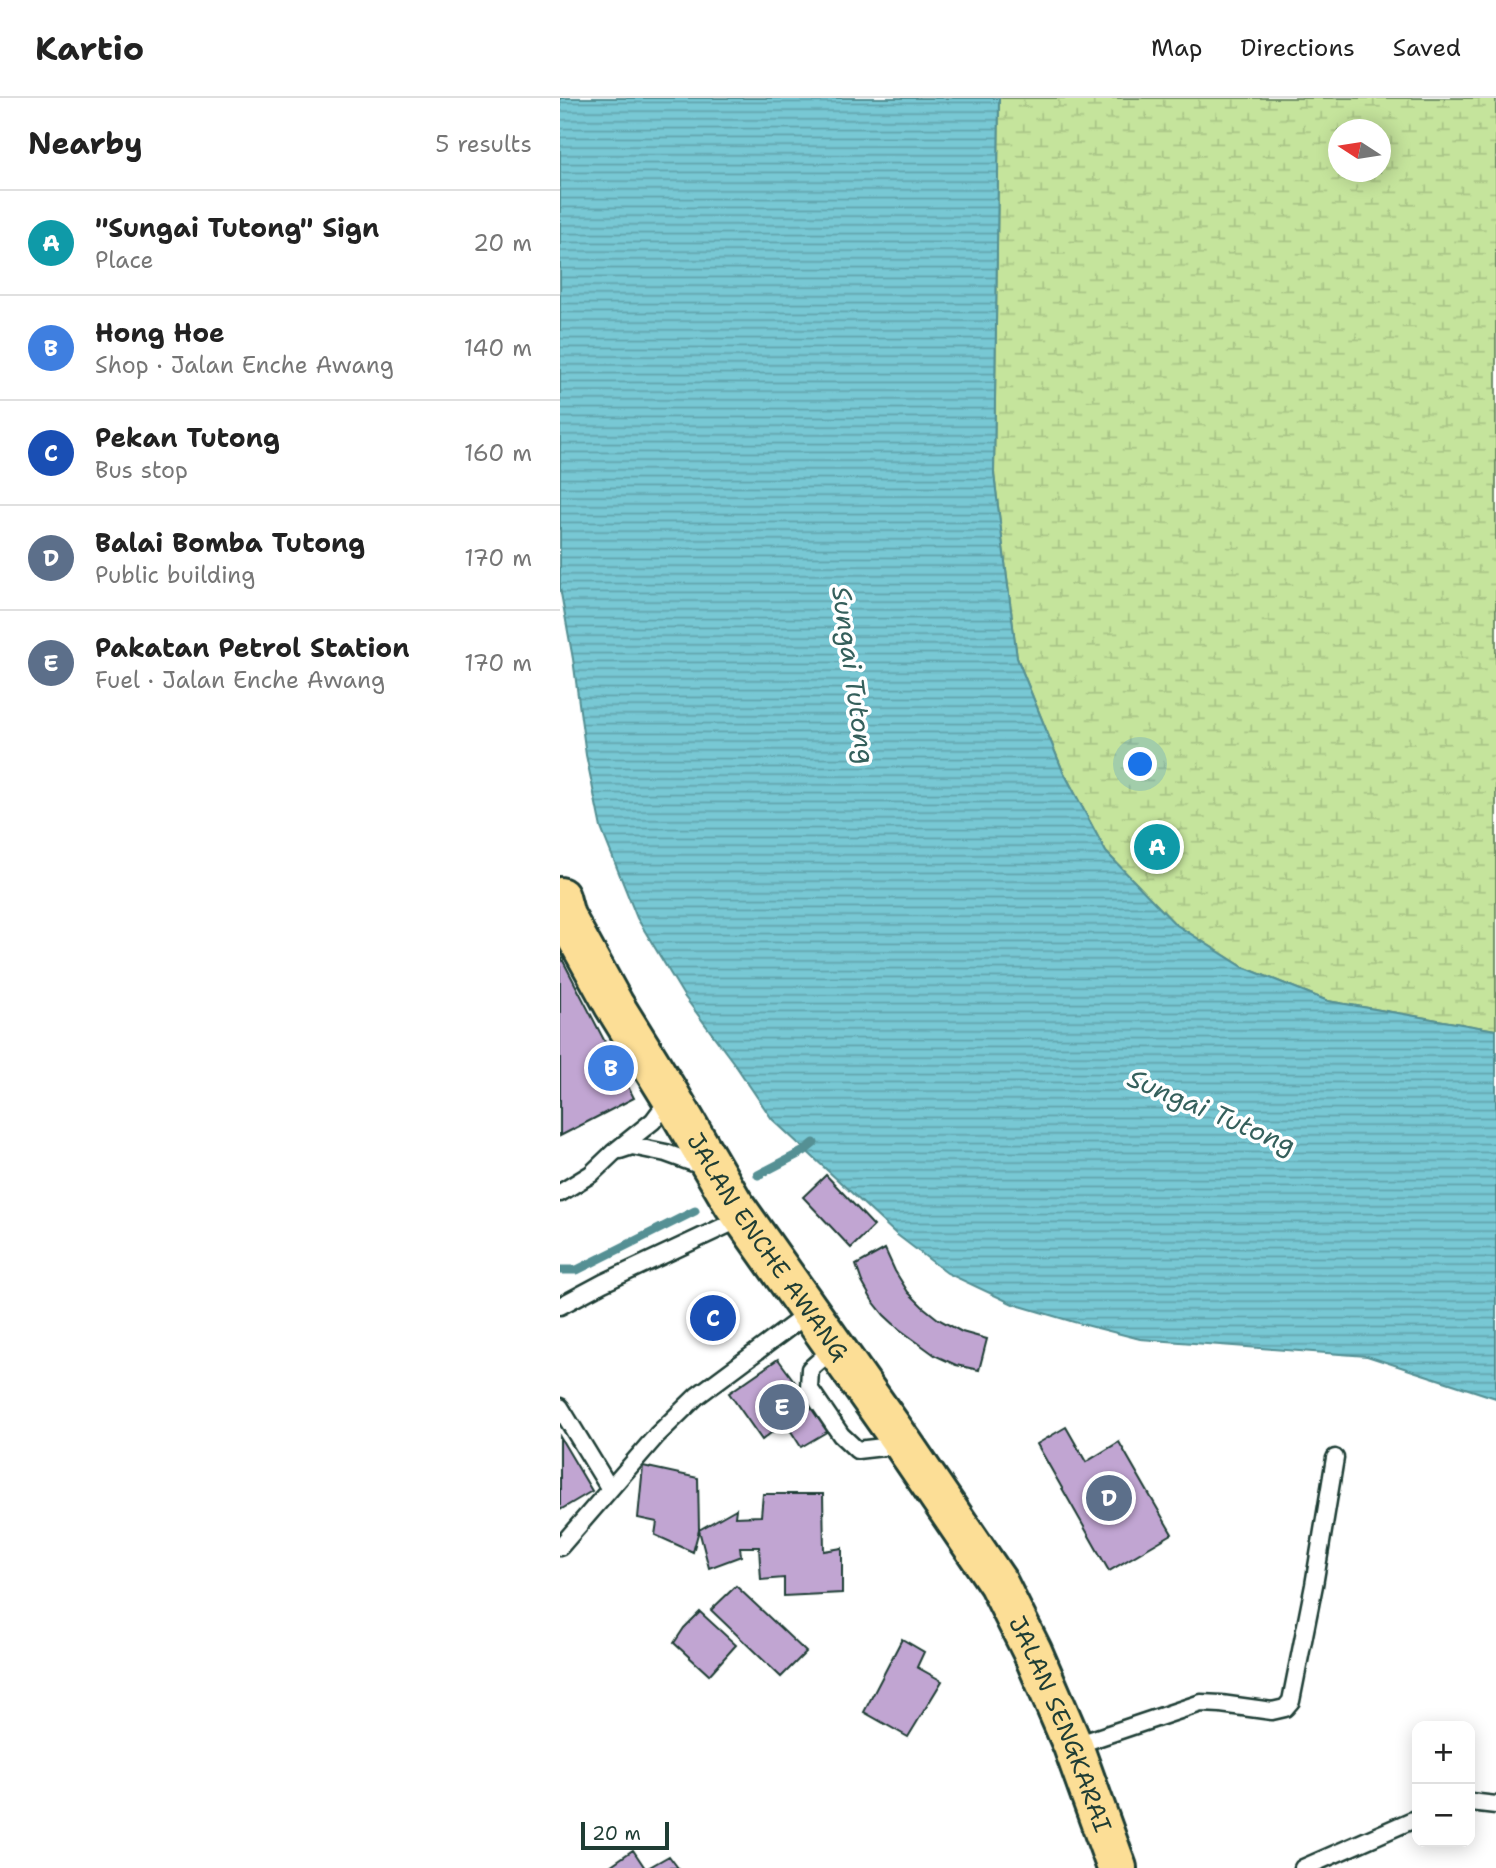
<!DOCTYPE html>
<html lang="en">
<head>
<meta charset="utf-8">
<style>
	body { margin:0; font-family:"Shantell Sans",sans-serif; background:#f6f6f6; color:#222 }
	.controls { position:absolute; right:21px; bottom:21px; display:grid; overflow:hidden; border-radius:14px; box-shadow:0 4px 18px #0003 }
	.controls button { width:63px; height:63px; display:grid; place-items:center; padding:0; border:0; border-bottom:2px solid #e0e0e0; background:#fff; color:#222; font:35px sans-serif }
	.compass { position:absolute; left:768px; top:21px; width:63px; height:63px; border-radius:50%; background:#fff; box-shadow:0 4px 18px #0003; rotate:282deg }
	.scale { position:absolute; left:21px; bottom:18px; width:88px; box-sizing:border-box; padding-left:7px; border:4px solid #1f3d34; border-top:0; font-size:19px; line-height:24px; white-space:nowrap; color:#1f3d34; -webkit-text-stroke:5px #fff; paint-order:stroke }
	.you { position:absolute; left:581px; top:667px; width:24px; height:24px; margin:-18px; border:5px solid #fff; border-radius:50%; background:#1a73e8; box-shadow:0 0 0 10px #1a73e833 }
	.badge { display:grid; place-items:center; width:46px; height:46px; border-radius:50%; background:#1f6fb2; color:#fff; font-size:23px; font-weight:700 }
	.pin { position:absolute; translate:-50% -50%; border:4px solid #fff; box-shadow:0 2px 7px #0006 }
	.list { margin:0; padding:0; list-style:none }
	h2 { display:flex; justify-content:space-between; align-items:center; height:91px; margin:0; padding:0 28px; font-size:30px }
	h2 small { font-size:23px; font-weight:400; color:#767676 }
	.list li { display:grid; grid-template-columns:46px 1fr auto; gap:21px; align-items:center; box-sizing:border-box; height:105px; padding:0 28px; border-top:2px solid #e0e0e0 }
	.list b { display:block; font-size:26px; white-space:nowrap }
	.list p { margin:0; font-size:23px; white-space:nowrap; color:#767676 }
	.list em { font-size:23px; font-style:normal; color:#767676 }
	.map { position:relative; flex:none; width:936px; height:1770px; overflow:hidden }
	header { display:flex; align-items:center; gap:42px; box-sizing:border-box; height:98px; padding:0 35px; background:#fff; border-bottom:2px solid #e0e0e0 }
	header strong { font-size:33px }
	nav { display:flex; gap:38px; margin-inline-start:auto; font-size:24px }
	main { display:flex }
	aside { flex:1; background:#fff }
	.map>svg:first-child { display:block }
</style>
</head>
<body>
<header>
<strong>Kartio</strong>
<nav><a>Map</a><a>Directions</a><a>Saved</a></nav>
</header>
<main>
<aside>
<h2>Nearby<small>5 results</small></h2>
<ul class="list">
<li><span class="badge" style="background:#0f9aa8">A</span><div><b>&quot;Sungai Tutong&quot; Sign</b><p>Place</p></div><em>20 m</em></li>
<li><span class="badge" style="background:#3f7fe0">B</span><div><b>Hong Hoe</b><p>Shop · Jalan Enche Awang</p></div><em>140 m</em></li>
<li><span class="badge" style="background:#1a4fb4">C</span><div><b>Pekan Tutong</b><p>Bus stop</p></div><em>160 m</em></li>
<li><span class="badge" style="background:#5c6f8a">D</span><div><b>Balai Bomba Tutong</b><p>Public building</p></div><em>170 m</em></li>
<li><span class="badge" style="background:#5c6f8a">E</span><div><b>Pakatan Petrol Station</b><p>Fuel · Jalan Enche Awang</p></div><em>170 m</em></li>
</ul>
</aside>
<div class="map">
<svg width="936" height="1770" viewBox="0 0 936 1770">
	<defs>
		<pattern id="wetland-marsh" width="20" height="14" patternUnits="userSpaceOnUse" patternTransform="scale(1.75)"><rect width="20" height="14" fill="#c5e49c"/><path d="M1 5h8M5 5V1M11 12h8M15 12V8" fill="none" stroke="#a9c487"/></pattern>
		<pattern id="water-rules" width="6" height="5" patternUnits="userSpaceOnUse" patternTransform="scale(1.75)"><rect width="6" height="5" fill="#78c8d4"/><path d="M0 2.5h6" fill="none" stroke="#62a4ad"/></pattern>
	</defs>
	<rect width="100%" height="100%" fill="#fff"/>
	<filter id="ink" filterUnits="userSpaceOnUse"><feTurbulence type="fractalNoise" baseFrequency=".0143" numOctaves="2"/><feDisplacementMap in="SourceGraphic" scale="14" xChannelSelector="R" yChannelSelector="G"/><feConvolveMatrix kernelMatrix="1 2 1 2 8 2 1 2 1" color-interpolation-filters="sRGB"/></filter>
	<g filter="url(#ink)">
		<path fill="url(#wetland-marsh)" stroke="#729068" stroke-width="2" fill-rule="evenodd" d="M439 0H936V932L768 903 683 869 615 826 546 754 502 671 457 560 434 376ZM778 32H820V74H778Z"/>
		<path fill="url(#water-rules)" stroke="#549094" stroke-width="2" d="M0 0H439L434 376 457 560 502 671 546 754 615 826 683 869 768 903 936 932V1300L807 1258 580 1241 514 1224 453 1206 387 1175 336 1136 212 1021 176 968 124 898 77 820 41 730 26 657 13 561 0 490Z"/>
		<g fill="none" stroke-linecap="round" stroke-linejoin="round">
			<path stroke="#549094" stroke-width="9" d="M198 1077 244 1053 254 1045
				M0 1172H17L135 1113"/>
		</g>
		<path fill="#c1a5d2" stroke="#1f3d34" stroke-width="2" d="M0 857 74 1000 0 1038Z
			M266 1077 314 1128 291 1150 243 1099Z
			M325 1151 335 1173 348 1194 363 1209 378 1221 402 1234 427 1241 419 1272 396 1267 376 1258 339 1231 324 1217 312 1202 302 1184 296 1167Z
			M218 1261 270 1332 241 1349 225 1324 202 1342 169 1295Z
			M506 1329 526 1364 559 1344 612 1436 549 1473 477 1346Z
			M0 1339 32 1393 0 1412Z
			M83 1368 138 1380 139 1432 133 1454 95 1437 97 1424 78 1420Z
			M203 1396H263L264 1453 282 1450V1495L224 1498V1480L201 1482 199 1449H180L181 1458 149 1470 139 1432 176 1411 175 1419 201 1418Z
			M176 1488 246 1554 221 1579 151 1512Z
			M140 1514 176 1547 149 1577 114 1545 124 1530Z
			M342 1541 364 1554 357 1569 382 1583 348 1639 304 1614Z
			M73 1752 85 1770H47Z
			M109 1758 118 1770H88Z"/>
		<g fill="none" stroke-linecap="round" stroke-linejoin="round">
			<defs>
				<path id="lane" d="M60 1052 72 1048 106 1055 142 1068
					M0 1095 31 1076 53 1055 93 1023 111 999
					M0 1208 43 1185 182 1120
					M274 1250 250 1271 249 1290 281 1337 297 1352 341 1347
					M0 1309 50 1391
					M0 1449 97 1337 137 1298 250 1214
					M513 1648 641 1605 661 1606 712 1613 725 1610 731 1603 754 1487 775 1360
					M910 1704 936 1707
					M743 1770 857 1720"/>
				<g id="primary">
					<path id="s1" d="M0 799 5 818 54 907 111 999 173 1105 344 1347 438 1485 472 1553 513 1648 557 1770"/>
				</g>
			</defs>
			<use href="#lane" stroke="#1f3d34" stroke-width="21"/>
			<use href="#primary" stroke="#1f3d34" stroke-width="44"/>
			<use href="#lane" stroke="#fff" stroke-width="16"/>
			<use href="#primary" stroke="#fcde96" stroke-width="38"/>
		</g>
	</g>
	<g text-anchor="middle" dominant-baseline="central" stroke-width="7" stroke-linejoin="round" paint-order="stroke">
		<g font-size="24" fill="#1f3d34" stroke="#fff">
			<text stroke="none"><textPath href="#s1" startOffset="408">JALAN ENCHE AWANG</textPath></text>
			<text stroke="none"><textPath href="#s1" startOffset="970">JALAN SENGKARAI</textPath></text>
		</g>
		<g font-size="26" font-style="italic" fill="#35605c" stroke="#fff">
			<text transform="translate(294 577) rotate(82)">Sungai Tutong</text>
			<text transform="translate(652 1013) rotate(23)">Sungai Tutong</text>
		</g>
	</g>
</svg>
<div class="controls">
<button>+</button>
<button>−</button>
</div>
<svg class="compass" viewBox="-18 -18 36 36"><path d="M0-13l5 13h-10z" fill="#e53935"/><path d="M0 13l5-13h-10z" fill="#767676"/></svg>
<div class="scale">20 m</div>
<div class="you"></div>
<div class="pin badge" style="left:597px;top:749px;background:#0f9aa8">A</div>
<div class="pin badge" style="left:51px;top:970px;background:#3f7fe0">B</div>
<div class="pin badge" style="left:153px;top:1220px;background:#1a4fb4">C</div>
<div class="pin badge" style="left:549px;top:1400px;background:#5c6f8a">D</div>
<div class="pin badge" style="left:222px;top:1309px;background:#5c6f8a">E</div>
</div>
</main>
</body>
</html>
